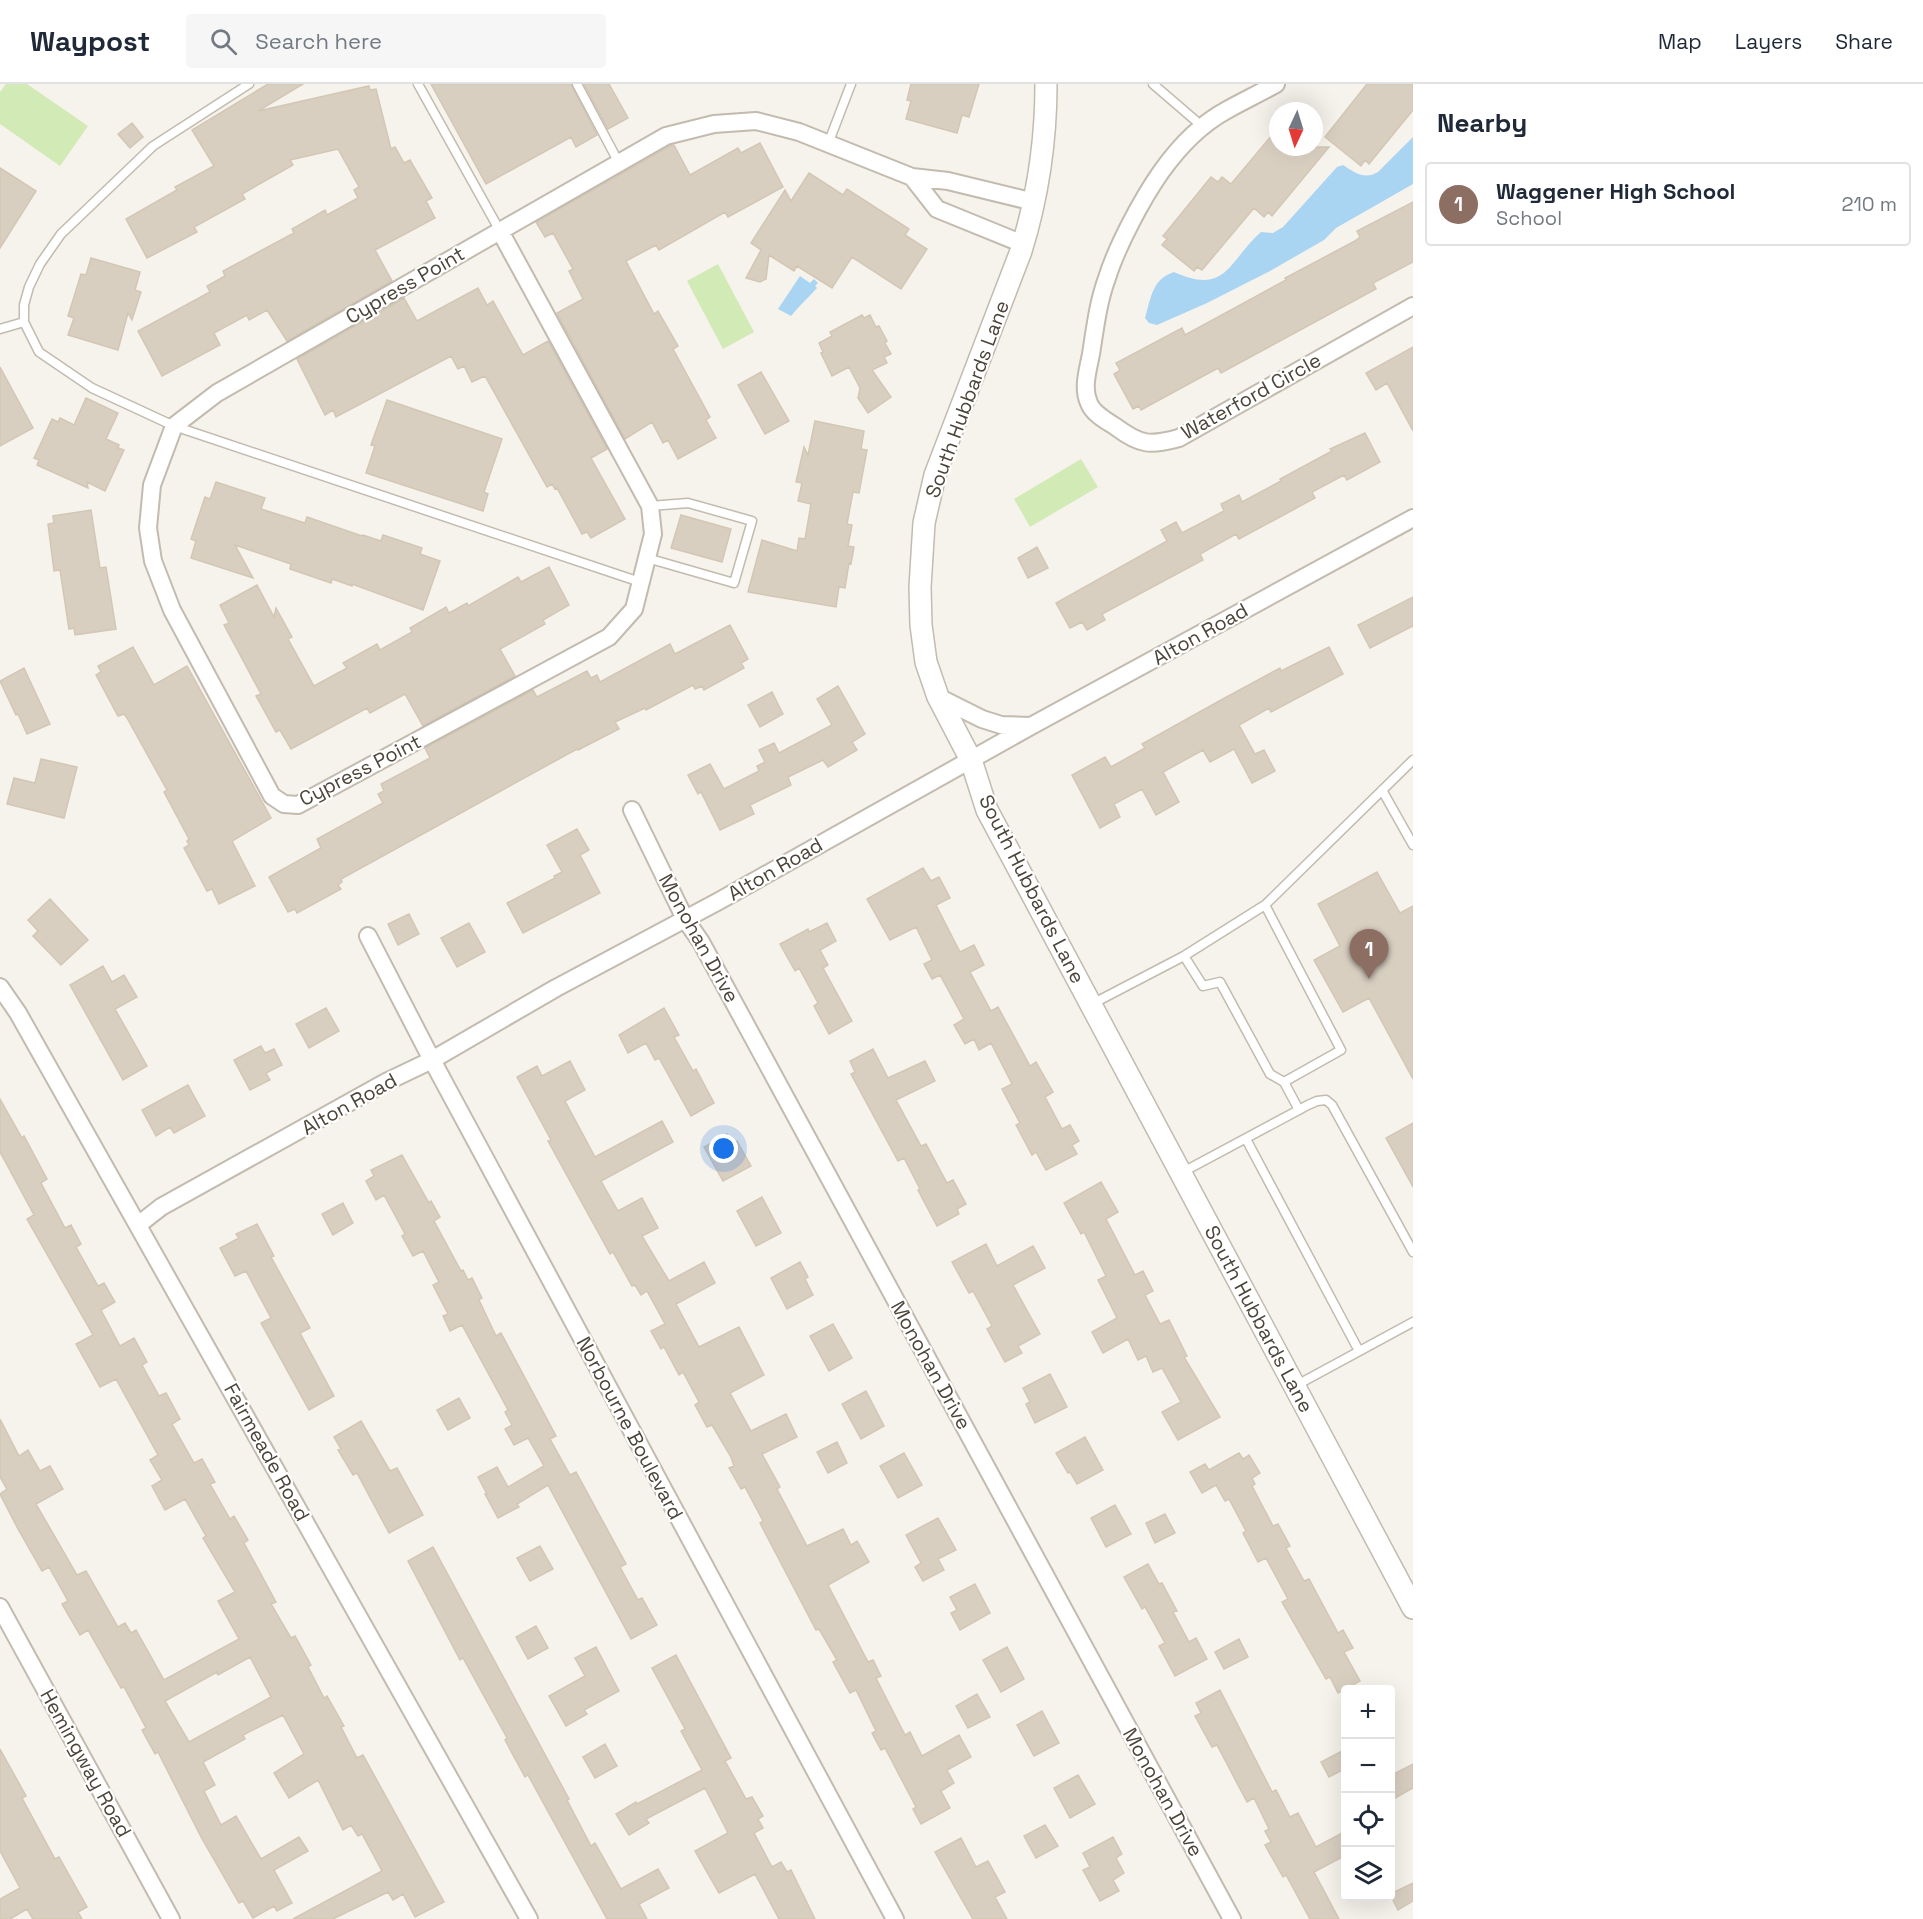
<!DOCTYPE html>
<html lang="en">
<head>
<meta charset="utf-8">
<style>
	body { margin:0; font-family:"Space Grotesk",sans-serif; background:#f6f6f7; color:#1f2937 }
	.controls { position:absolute; right:18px; bottom:18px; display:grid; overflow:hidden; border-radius:6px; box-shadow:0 6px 24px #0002 }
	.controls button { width:54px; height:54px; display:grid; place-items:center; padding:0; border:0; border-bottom:2px solid #e0e1e3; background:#fff; color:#1f2937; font:30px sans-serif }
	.compass { position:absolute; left:1269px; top:18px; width:54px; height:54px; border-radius:50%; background:#fff; box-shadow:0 6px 24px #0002; rotate:184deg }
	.you { position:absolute; left:724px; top:1065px; width:21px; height:21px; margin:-15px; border:4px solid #fff; border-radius:50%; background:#1a73e8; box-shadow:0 0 0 9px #1a73e833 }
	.badge { display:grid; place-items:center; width:39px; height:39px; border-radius:50%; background:#fc3f1d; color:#fff; font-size:20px; font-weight:700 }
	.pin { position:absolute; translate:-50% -50px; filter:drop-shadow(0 2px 3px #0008) }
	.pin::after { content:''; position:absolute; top:32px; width:21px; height:18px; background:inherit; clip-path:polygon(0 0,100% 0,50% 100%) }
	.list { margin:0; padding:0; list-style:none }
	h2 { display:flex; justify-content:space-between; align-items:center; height:78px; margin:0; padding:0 24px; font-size:26px }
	h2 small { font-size:20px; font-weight:400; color:#747a83 }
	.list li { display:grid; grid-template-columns:39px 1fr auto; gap:18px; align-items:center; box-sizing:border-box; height:84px; margin:0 12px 12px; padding:0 12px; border:2px solid #e0e1e3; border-radius:6px }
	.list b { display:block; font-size:22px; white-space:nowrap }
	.list p { margin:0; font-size:20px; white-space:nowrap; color:#747a83 }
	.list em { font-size:20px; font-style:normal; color:#747a83 }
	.icon { flex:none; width:33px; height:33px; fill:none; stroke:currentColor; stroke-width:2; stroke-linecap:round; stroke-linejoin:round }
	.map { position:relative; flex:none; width:1413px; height:1835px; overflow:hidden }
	header { display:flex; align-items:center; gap:36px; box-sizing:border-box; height:84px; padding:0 30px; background:#fff; border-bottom:2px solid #e0e1e3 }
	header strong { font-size:28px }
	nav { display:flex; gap:33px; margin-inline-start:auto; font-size:21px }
	.search { width:420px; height:54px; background:#f6f6f7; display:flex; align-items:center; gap:15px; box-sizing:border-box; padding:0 21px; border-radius:6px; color:#747a83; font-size:22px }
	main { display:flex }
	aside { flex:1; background:#fff }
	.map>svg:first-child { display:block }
</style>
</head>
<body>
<header>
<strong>Waypost</strong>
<div class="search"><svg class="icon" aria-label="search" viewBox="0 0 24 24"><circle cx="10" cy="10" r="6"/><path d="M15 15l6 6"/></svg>Search here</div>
<nav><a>Map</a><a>Layers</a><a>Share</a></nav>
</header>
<main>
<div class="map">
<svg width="1413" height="1835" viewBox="0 0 1413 1835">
	<rect width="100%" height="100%" fill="#f6f3ec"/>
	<path fill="#d2eab5" d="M6 0H27L88 42 60 82 0 40V8Z
		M718 180 754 248 723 265 687 197Z
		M1081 375 1098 403 1030 443 1014 415Z"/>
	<path fill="#a9d4f2" d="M1413 53V100L1336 144 1324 156 1270 187 1207 219 1157 241 1149 239 1145 234C1151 214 1152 195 1174 188 1227 212 1228 177 1261 148L1273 149 1283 143 1337 83 1343 81C1355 89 1365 96 1378 88Z
		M800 192 810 199 814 195 818 199 815 202 817 204C808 214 799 222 791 232L778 225Z"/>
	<path fill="#d8cfc1" stroke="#d3c7b4" stroke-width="1.5" fill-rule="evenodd" d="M268 0H303L258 27 369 2 370 6 376 5 391 65 395 63 404 79 410 76 432 114 426 117 435 134 375 166 392 197 287 257 267 226 249 236 247 231 214 249 220 261 162 292 138 247 210 208 207 202 225 192 223 187 294 149 292 145 325 126 327 131 358 114 354 106 359 103 338 65 290 76 293 81 242 110 245 115 194 143 197 148 147 174 126 135 177 106 175 103 214 82 192 46Z
		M431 0H571L597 51 576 63 571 53 486 100Z
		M584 0H609L628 34 608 45Z
		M911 0H979L969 33 962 31 957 49 906 35 911 17 907 16Z
		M1367 0H1413V26L1369 80 1365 76 1361 82 1325 53Z
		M132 39 143 53 130 64 118 50Z
		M1278 44V63H1329L1272 132 1268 128 1264 133 1254 124 1202 186 1197 183 1194 187 1162 161 1167 155 1163 152 1211 93 1218 98 1222 93 1231 100Z
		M760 59 783 103 728 133 725 128 659 166 656 161 626 177 654 230 658 227 678 262 673 265 710 333 706 336 716 354 678 375 668 356 663 359 652 338 625 355 557 229 583 215 569 187 573 185 553 149 545 153 536 138 670 62 674 61 690 91 738 64 741 69Z
		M0 84 36 107 0 164Z
		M809 89 843 111 847 105 909 145 905 151 927 165 901 205 852 173 832 204 797 182 794 187 769 171 766 195 760 198 746 194 761 166 751 159 785 106 791 117Z
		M1413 118V178L1373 199 1376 205 1221 289 1218 284 1141 326 1139 322 1133 325 1114 290 1120 286 1116 279 1182 244 1185 251 1286 196 1285 194 1355 157 1360 153 1357 147Z
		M91 174 140 188 135 206 141 208 132 236 128 229 118 266 68 251 74 234 68 232 81 190 86 191Z
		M478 204 487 221 493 217 523 271 548 257 607 365 591 374 625 435 591 454 587 448 582 450 557 404 555 405 552 400 547 403 485 292 472 298 464 282 458 285 451 272 336 333 333 326 325 331 297 275 404 214 417 237Z
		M862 231 864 234 870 231 876 243 879 242 887 257 885 259 891 270 884 273 887 279 872 286 891 313 868 329 858 314 860 304 849 283 832 292 821 269 823 268 819 259 832 252 830 248Z
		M1413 263V347L1387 299 1376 306 1366 289Z
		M0 283 33 344 0 362Z
		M761 288 789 337 765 350 738 301Z
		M86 314 118 329 106 355 119 361 118 364 124 366 105 407 87 398 88 404 37 381 39 376 34 374 52 335 58 338 60 334 74 341Z
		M387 316 502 355 484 408 488 410 483 427 366 389 375 362 371 361Z
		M815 337 864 347 861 365 867 366 859 409 853 408 847 440 852 441 848 462 854 463 851 480 849 479 845 504 839 503 836 523 748 508 762 456 797 467 799 454 805 455 811 420 798 417 802 399 796 398 804 363 808 371Z
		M1365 349 1380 378 1347 396 1344 391 1312 408 1315 414 1239 455 1236 450 1200 470 1203 476 1102 530 1105 536 1087 546 1082 538 1070 544 1056 519 1167 457 1161 446 1176 438 1182 449 1224 427 1221 420 1239 411 1242 418 1281 397 1280 395 1332 367 1330 365Z
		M216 398 265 414 261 425 305 439 307 433 362 452 363 451 381 457 383 451 422 464 420 470 440 477 423 526 352 500V502L332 495 331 499 290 485 291 480 235 461 253 494 191 474 196 457 191 455 205 413 210 415Z
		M91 426 100 484 106 483 116 545 75 551 74 544 69 545 60 486 54 487 48 440 54 439 53 432Z
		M681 431 731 445 722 478 671 464Z
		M1037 463 1048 484 1028 494 1018 474Z
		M549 483 569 521 543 536 545 540 500 565 515 592 423 642 405 610 370 629 367 624 291 665 280 646 276 648 256 612 261 610 224 541 229 539 220 521 257 501 274 533 276 524 292 553 288 555 314 602 347 584 343 579 377 560 380 566 412 548 410 544 446 523 449 529 467 519 468 522 518 493 521 498Z
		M1413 513V542L1370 564 1358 541Z
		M730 541 748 575 741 579 744 584 704 606 702 602 695 605 693 601 646 626 645 624 615 638 619 645 578 666 577 665 341 795 342 798 338 801 341 805 297 829 295 825 288 828 269 793 321 764 317 755 383 719 378 710 384 707 381 700 430 674 425 664 533 606 537 613 587 587 591 594 597 591 600 598 670 560 675 570Z
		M133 563 154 601 187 582 271 734 232 757 255 802 219 820 212 805 207 807 184 764 189 761 187 757 189 755 164 708 167 706 127 634 124 630 118 632 96 591 101 588 98 582Z
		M1329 563 1343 590 1271 628 1269 624 1239 641 1255 670 1264 666 1275 687 1252 699 1234 665 1210 678 1203 666 1163 688 1179 718 1156 731 1142 705 1114 720 1120 733 1100 744 1072 691 1105 673 1111 683 1145 664 1142 660 1221 616 1280 584 1281 587Z
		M24 584 50 640 27 650 18 630 16 631 0 597Z
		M838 602 865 650 852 658 857 666 828 683 823 676 788 693 791 701 750 721 754 730 720 746 701 708 698 710 688 691 710 680 724 705 759 687 757 682 765 678 759 666 774 659 779 669 832 641 817 615Z
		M772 608 783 630 760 643 748 621Z
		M41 675 77 683 64 734 7 720 14 694 35 699Z
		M577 745 589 766 580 771 600 809 523 849 507 819 555 794 554 792 562 788 547 761Z
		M923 784 931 797 939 793 950 814 936 821 960 868 974 861 984 881 970 888 991 927 998 923 1030 982 1036 978 1053 1008 1045 1013 1062 1045 1070 1041 1079 1057 1072 1061 1077 1070 1046 1086 1036 1068 1032 1071 1016 1041 1020 1039 1002 1005 1012 1000 991 959 979 966 974 955 965 960 954 941 964 935 940 891 932 895 924 880 932 876 916 843 890 856 867 815Z
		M1377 788 1400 829 1413 822V995L1369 914 1343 928 1314 876 1340 862 1318 820Z
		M50 815 88 856 61 881 33 852 38 847 28 836Z
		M409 830 419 850 398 861 388 840Z
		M469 839 485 868 457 883 441 854Z
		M827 839 836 857 820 866 828 881 823 884 852 937 829 950 814 922 818 919 799 884 795 887 780 860 808 845 809 848Z
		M103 882 112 898 124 891 137 913 115 925 147 982 123 996 70 901Z
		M326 924 339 947 309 964 296 940Z
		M664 924 679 951 674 953 693 987 696 985 714 1019 691 1032 659 974 655 976 646 959 628 969 619 951Z
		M261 962 265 969 274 965 282 981 266 989 270 996 250 1006 234 976Z
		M873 965 888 994 925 977 935 997 896 1016 921 1062 926 1060 947 1099 953 1096 966 1120 957 1125 959 1130 937 1142 918 1106 920 1105 904 1074 898 1077 851 990 855 988 850 977Z
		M570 977 585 1006 565 1017 595 1073 662 1037 673 1058 601 1097 618 1127 642 1114 658 1144 642 1152 669 1197 704 1178 715 1199 676 1220 699 1263 739 1243 764 1291 730 1309 751 1347 786 1330 797 1353 762 1370 780 1403 777 1405 807 1462 843 1445 851 1461 857 1457 869 1478 828 1501 868 1578 873 1576 881 1592 876 1594 905 1651 910 1648 922 1672 959 1651 971 1673 947 1686 954 1699 941 1707 950 1724 921 1740 913 1725 916 1723 885 1664 881 1666 872 1649 876 1647 856 1606 850 1609 833 1578 837 1576 819 1545 816 1546 760 1439 763 1437 745 1403 741 1405 729 1384 734 1382 731 1373 712 1341 707 1343 695 1321 699 1318 683 1288 679 1291 664 1263 661 1265 651 1247 665 1240 647 1207 641 1211 635 1201 632 1202 613 1168 610 1170 548 1057 551 1056 517 993 537 982 542 992Z
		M188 1001 205 1032 174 1049 170 1043 156 1052 142 1026Z
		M0 1015 22 1054 24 1052 47 1095 41 1099 65 1144 71 1141 81 1160 76 1163 98 1202 104 1199 115 1218 101 1226 120 1262 134 1254 147 1278 142 1281 159 1312 166 1309 180 1335 172 1340 194 1379 202 1375 215 1398 210 1400 230 1435 234 1432 248 1456 244 1459 276 1518 271 1520 291 1554 295 1552 311 1581 308 1583 324 1614 327 1612 344 1642 341 1643 357 1674 363 1671 444 1818 415 1833 403 1810 393 1816 388 1808 333 1835H293L382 1787 362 1750 358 1752 351 1741 343 1746 318 1696 289 1714 274 1689 304 1670 283 1631 243 1651 245 1655 203 1678 215 1701 204 1707 221 1741 236 1732 261 1775 299 1753 308 1767 274 1786 292 1819 277 1827 274 1822 253 1834 243 1817 239 1819 201 1753 158 1668 155 1670 142 1646 146 1644 124 1603 121 1604 88 1546 80 1551 62 1520 68 1517 49 1483 42 1487 18 1445 0 1410 7 1405 0 1393V1335L19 1372 28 1366 40 1387 50 1382 63 1405 36 1420 77 1491 86 1487 118 1543 125 1539 131 1549 136 1546 164 1596 239 1555 218 1517 235 1508 203 1454 206 1452 185 1415 165 1426 152 1402 162 1396 150 1376 158 1371 116 1295 100 1303 76 1260 93 1251 27 1135 34 1131 0 1068ZM250 1573 271 1613 189 1658 165 1617 217 1588 218 1591Z
		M1413 1039V1103L1386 1054Z
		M727 1050 733 1060 737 1057 751 1082 723 1097 704 1063Z
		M402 1071 429 1119 431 1117 440 1133 434 1137 461 1187 463 1186 468 1196 472 1194 482 1214 479 1216 496 1252 501 1249 556 1352 550 1355 570 1391 576 1388 626 1480 620 1483 638 1516 642 1514 657 1541 631 1555 548 1401 517 1420 519 1423 498 1434 485 1410H487L478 1393 497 1383 508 1403 544 1382 528 1354 514 1361 505 1345 512 1341 505 1328 508 1326 462 1241 450 1247 443 1232 448 1230 433 1201 439 1198 423 1167 413 1172 402 1152 405 1150 384 1111 376 1116 366 1097 374 1092 371 1086Z
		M1101 1098 1118 1128 1106 1135 1135 1191 1143 1187 1153 1207 1145 1211 1160 1240 1169 1236 1187 1272 1184 1273 1220 1333 1178 1356 1162 1328 1181 1318 1162 1284 1153 1288 1146 1272 1138 1276 1128 1255 1103 1269 1092 1248 1117 1234 1098 1196 1106 1192 1084 1148 1081 1150 1064 1119Z
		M762 1113 781 1149 756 1162 737 1127Z
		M343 1119 353 1139 333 1151 322 1130Z
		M257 1140 274 1172 271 1173 310 1244 300 1249 334 1312 309 1326 261 1239 271 1234 246 1187 235 1192 220 1164 239 1154 236 1150Z
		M986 1160 997 1182 1033 1162 1045 1184 1013 1201 1040 1250 1018 1262 1022 1269 1005 1278 987 1245 992 1242 973 1207 969 1209 952 1178Z
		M800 1178 808 1193 805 1195 813 1211 787 1225 771 1194Z
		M833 1240 852 1274 829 1287 810 1252Z
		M1050 1290 1067 1323 1035 1339 1026 1320 1030 1318 1023 1304Z
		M866 1307 884 1342 861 1355 842 1320Z
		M459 1314 470 1334 448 1346 437 1326Z
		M361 1337 390 1387 397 1384 423 1431 389 1449 357 1389 353 1391 338 1366 341 1365 334 1353Z
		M1085 1353 1103 1386 1077 1400 1070 1388 1068 1389 1056 1369Z
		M837 1358 847 1379 828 1389 817 1368Z
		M904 1369 922 1401 898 1414 880 1382Z
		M1239 1369 1243 1375 1249 1371 1260 1389 1252 1394 1255 1400 1252 1402 1273 1442 1278 1440 1290 1462 1286 1464 1304 1497 1309 1495 1338 1549 1343 1546 1353 1564 1344 1568 1360 1597 1338 1609 1330 1593 1326 1595 1282 1518 1288 1515 1266 1474 1258 1478 1243 1449 1246 1447 1229 1415 1225 1417 1216 1401 1202 1409 1190 1388 1205 1380 1209 1386Z
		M1115 1421 1131 1450 1106 1463 1091 1434Z
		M1165 1430 1175 1449 1155 1459 1146 1439Z
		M938 1434 956 1466 938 1475 944 1486 923 1497 915 1483 921 1479 906 1451Z
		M540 1462 553 1485 530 1497 517 1474Z
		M433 1463 569 1715 567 1716 591 1762 595 1759 621 1805 658 1785 669 1804 639 1820 647 1835H607L528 1691 525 1693 505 1656 507 1654 463 1574 460 1576 408 1477Z
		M1148 1480 1159 1500 1162 1499 1177 1527 1173 1528 1189 1558 1196 1554 1207 1575 1175 1592 1159 1562 1165 1559 1145 1523 1142 1525 1124 1493Z
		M975 1500 990 1529 960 1546 951 1529 957 1526 950 1513Z
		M536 1542 548 1564 528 1575 516 1553Z
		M1239 1555 1248 1573 1224 1585 1215 1568Z
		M596 1563 619 1607 584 1626 587 1630 566 1642 549 1612 585 1592 575 1574Z
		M1007 1563 1024 1595 1001 1608 983 1576Z
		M676 1571 731 1674 725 1677 746 1715 752 1713 763 1732 758 1735 763 1744 754 1749 772 1783 781 1778 787 1788 791 1786 815 1835H779L755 1790 719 1809 695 1767 728 1749 705 1704 646 1735 649 1739 629 1751 616 1730 636 1718 637 1720 702 1686 681 1647 685 1645 652 1584Z
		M1220 1606 1272 1708 1276 1706 1290 1733 1298 1729 1316 1763 1346 1747V1771L1314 1788 1339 1835H1310L1286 1791 1283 1793 1265 1761 1271 1758 1265 1747 1269 1745 1254 1714 1247 1718 1217 1661 1212 1663 1195 1632 1201 1629 1196 1619Z
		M977 1610 990 1633 968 1644 956 1622Z
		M1042 1627 1059 1659 1034 1672 1017 1641Z
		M605 1660 617 1682 595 1694 583 1673Z
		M0 1665 26 1712 22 1714 55 1775 59 1773 87 1823 78 1828 82 1835H33L27 1825 10 1835H0V1815L20 1804 0 1767Z
		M1346 1665V1684L1329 1693 1321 1678Z
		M1413 1680V1704L1390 1717V1692Z
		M1078 1691 1095 1720 1070 1734 1054 1704Z
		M1045 1741 1058 1762 1036 1774 1024 1752Z
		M1113 1753 1122 1770 1116 1774 1124 1789 1113 1796 1119 1807 1100 1817 1083 1786 1090 1783 1083 1769Z
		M961 1754 976 1783 988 1777 1005 1808 995 1813 1007 1835H973L958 1809 935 1768Z
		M1413 1799V1817L1398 1826 1390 1810Z"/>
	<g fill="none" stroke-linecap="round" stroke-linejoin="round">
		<defs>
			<path id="service" d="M249 0 153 62 61 150 40 180 29 203 24 221V238L39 268 92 304 174 342 640 498
				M418 0 500 147
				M577 0 619 79
				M1153 0 1203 43
				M828 60 851 0
				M0 245 24 238
				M647 474 734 499 752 437 688 419 650 422
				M1382 706 1413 761
				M1184 872 1203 902 1220 898 1270 990 1284 998 1341 966 1265 821
				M1092 920 1184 872 1265 821 1413 676
				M1284 998 1299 1026
				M1246 1055 1359 1267
				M1181 1089 1308 1021 1317 1017 1326 1016 1332 1021 1413 1168
				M1295 1302 1413 1238"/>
			<path id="minor" d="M1276 0C1260 9 1243 17 1227 26 1201 40 1178 64 1161 88 1142 115 1117 162 1107 194 1098 218 1095 245 1091 270 1088 286 1082 304 1089 319 1093 330 1107 337 1116 343 1140 361 1150 362 1179 354L1413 222
				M500 147 650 422 653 450 634 525 609 553 298 721 284 720 272 712 172 526 153 477 148 444 152 401 174 342 217 309 666 52 714 40 756 37 799 48 912 93
				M1023 160 937 125 912 93 948 97 1034 118
				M938 613 982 635 1001 641 1030 642
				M632 726 685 835 701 858 1232 1835
				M368 852 432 976 895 1835
				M0 903 18 929 529 1835
				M138 1141 161 1123 386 998 432 976 556 904 719 817 1031 642 1413 434
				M0 1523 171 1835"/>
			<path id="tertiary" d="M1046 0C1046 57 1038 112 1021 167L935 391 924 439 920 503 921 541 926 578 938 613 971 676 987 726 1413 1524"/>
		</defs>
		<use href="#service" stroke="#c2bbae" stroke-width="11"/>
		<use href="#minor" stroke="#c2bbae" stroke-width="20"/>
		<use href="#tertiary" stroke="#c2bbae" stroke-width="24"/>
		<use href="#service" stroke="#fff" stroke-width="8"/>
		<use href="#minor" stroke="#fff" stroke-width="16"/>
		<use href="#tertiary" stroke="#fff" stroke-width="21"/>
	</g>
	<g text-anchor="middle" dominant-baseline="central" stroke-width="4.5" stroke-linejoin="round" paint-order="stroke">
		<g font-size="20" fill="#4b4439" stroke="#fff">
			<text transform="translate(405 201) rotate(-30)">Cypress Point</text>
			<text transform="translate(1251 312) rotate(-29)">Waterford Circle</text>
			<text transform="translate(967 315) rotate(-70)">South Hubbards Lane</text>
			<text transform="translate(1200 550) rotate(-29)">Alton Road</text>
			<text transform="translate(360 686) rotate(-27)">Cypress Point</text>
			<text transform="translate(775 785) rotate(-30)">Alton Road</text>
			<text transform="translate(1032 805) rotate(63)">South Hubbards Lane</text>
			<text transform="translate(699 854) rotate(61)">Monohan Drive</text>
			<text transform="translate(349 1020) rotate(-29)">Alton Road</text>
			<text transform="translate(1259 1235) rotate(62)">South Hubbards Lane</text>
			<text transform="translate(931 1281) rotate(61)">Monohan Drive</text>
			<text transform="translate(630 1344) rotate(62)">Norbourne Boulevard</text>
			<text transform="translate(267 1368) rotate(61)">Fairmeade Road</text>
			<text transform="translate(86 1679) rotate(61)">Hemingway Road</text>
			<text transform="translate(1163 1708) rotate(61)">Monohan Drive</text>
		</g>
	</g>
</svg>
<div class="controls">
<button>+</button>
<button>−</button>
<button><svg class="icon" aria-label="locate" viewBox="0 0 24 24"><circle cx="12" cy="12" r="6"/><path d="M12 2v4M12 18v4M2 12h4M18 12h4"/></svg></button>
<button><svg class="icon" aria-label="layers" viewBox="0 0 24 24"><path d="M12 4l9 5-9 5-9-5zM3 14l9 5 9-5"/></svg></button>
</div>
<svg class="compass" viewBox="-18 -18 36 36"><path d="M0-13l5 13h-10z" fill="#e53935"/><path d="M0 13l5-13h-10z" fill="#747a83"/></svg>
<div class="you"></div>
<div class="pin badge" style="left:1369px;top:895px;background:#8d6e63">1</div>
</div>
<aside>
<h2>Nearby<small></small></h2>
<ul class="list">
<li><span class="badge" style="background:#8d6e63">1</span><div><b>Waggener High School</b><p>School</p></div><em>210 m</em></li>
</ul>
</aside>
</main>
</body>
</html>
